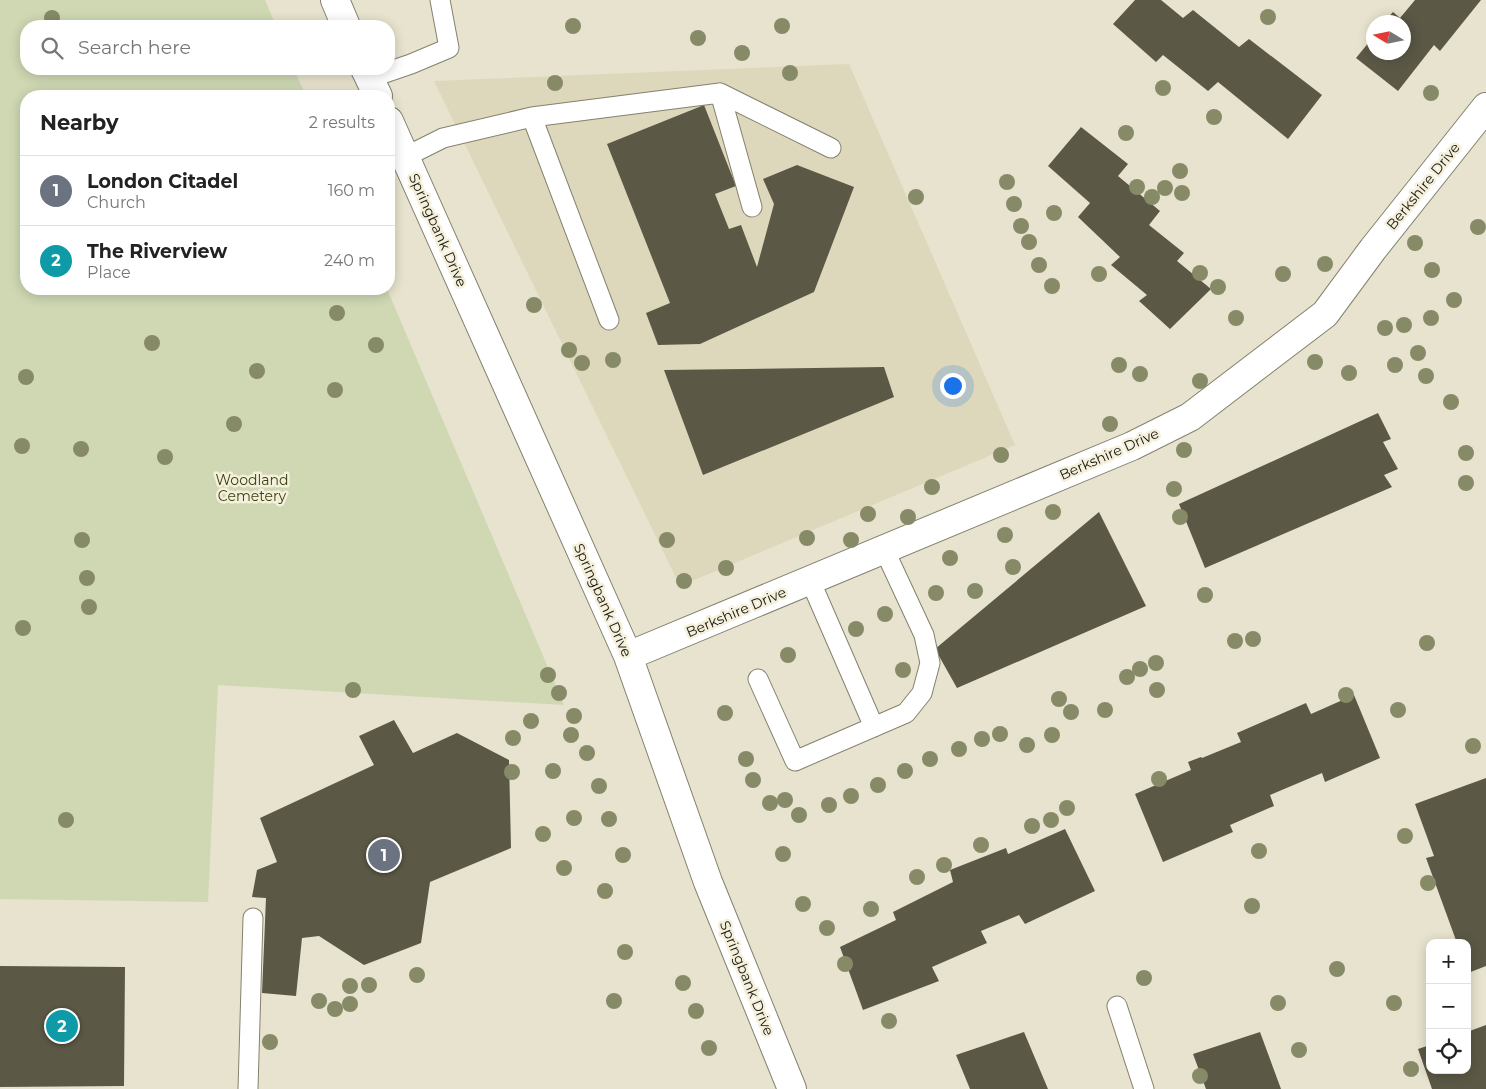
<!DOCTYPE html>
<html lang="en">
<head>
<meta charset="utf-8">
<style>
	body { margin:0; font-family:Montserrat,sans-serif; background:#f2f2f2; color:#222 }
	.controls { position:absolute; right:15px; bottom:15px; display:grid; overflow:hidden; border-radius:10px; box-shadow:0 2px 12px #0003 }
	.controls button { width:45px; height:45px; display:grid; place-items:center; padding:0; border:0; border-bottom:1px solid #e0e0e0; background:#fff; color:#222; font:25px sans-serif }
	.compass { position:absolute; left:1366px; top:15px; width:45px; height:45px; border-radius:50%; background:#fff; box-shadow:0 2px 12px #0003; rotate:280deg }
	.you { position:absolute; left:952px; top:385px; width:18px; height:18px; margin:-12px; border:4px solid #fff; border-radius:50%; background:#1a73e8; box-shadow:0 0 0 8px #1a73e833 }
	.badge { display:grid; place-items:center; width:32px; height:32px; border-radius:50%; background:#d93025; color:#fff; font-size:16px; font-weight:700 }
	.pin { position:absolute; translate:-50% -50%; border:2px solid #fff; box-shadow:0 1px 5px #0006 }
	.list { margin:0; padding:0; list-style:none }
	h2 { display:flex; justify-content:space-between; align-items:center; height:65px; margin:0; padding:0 20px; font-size:21px }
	h2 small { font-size:16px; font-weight:400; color:#767676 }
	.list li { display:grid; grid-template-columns:32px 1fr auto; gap:15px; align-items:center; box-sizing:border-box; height:70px; padding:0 20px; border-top:1px solid #e0e0e0 }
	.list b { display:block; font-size:19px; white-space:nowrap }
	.list p { margin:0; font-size:16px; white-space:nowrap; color:#767676 }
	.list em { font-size:16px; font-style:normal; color:#767676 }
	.icon { flex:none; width:28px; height:28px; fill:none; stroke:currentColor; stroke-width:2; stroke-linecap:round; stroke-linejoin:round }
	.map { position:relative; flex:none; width:1486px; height:1089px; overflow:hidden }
	.search { position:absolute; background:#fff; box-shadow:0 2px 12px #0003; left:20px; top:20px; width:375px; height:55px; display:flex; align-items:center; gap:12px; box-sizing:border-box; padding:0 18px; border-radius:20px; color:#767676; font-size:19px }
	.panel { position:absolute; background:#fff; box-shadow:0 2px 12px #0003; left:20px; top:90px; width:375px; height:205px; border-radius:20px }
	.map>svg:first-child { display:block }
</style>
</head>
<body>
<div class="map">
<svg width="1486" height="1089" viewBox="0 0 1486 1089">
	<rect width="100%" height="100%" fill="#e7e3ce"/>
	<path fill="#ddd7bc" d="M849 64 1015 445 680 586 434 81Z"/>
	<path fill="#cfd8b3" d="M0 0H265L276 26H26V69H294L306 96H26V289H387L564 705 218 685 208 902 0 899Z"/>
	<path fill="#5b5846" d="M1135 0H1161L1183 18 1193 10 1239 47 1249 39 1322 95 1288 139 1218 82 1208 91 1163 55 1156 62 1113 24Z
		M1415 0H1481L1440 51 1434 45 1398 91 1356 58 1374 36V52H1404V22H1384L1393 12 1400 18Z
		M704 105 736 186 715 194 729 229 741 225 757 267 774 204 763 179 797 165 854 187 814 292 700 344 658 345 646 313 670 303 607 144Z
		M1081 127 1128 164 1118 176 1160 211 1149 225 1184 253 1177 261 1211 289 1170 329 1139 301 1147 295 1111 265 1120 257 1078 217 1090 203 1048 166Z
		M884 367 894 397 703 475 664 370Z
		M1378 413 1391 439 1383 442 1398 469 1384 475 1392 487 1205 568 1179 504Z
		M1099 512 1146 606 957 688 935 649Z
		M1354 695 1380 758 1325 782 1322 773 1270 795 1274 806 1230 825 1233 832 1163 862 1135 794 1191 770 1188 762 1201 757 1202 758 1241 742 1237 733 1306 703 1311 714Z
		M394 720 413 753 457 733 509 760 511 848 430 882 421 943 364 965 319 936 302 938 296 996 262 993 266 898 252 897 257 870 277 862 260 818 374 765 359 736Z
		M1486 778V966L1468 973 1467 943H1457L1426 858 1434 856 1415 804Z
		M1065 829 1095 891 1025 924 1019 915 981 931 987 943 932 967 939 981 863 1010 840 947 896 920 893 912 953 882 950 870 1006 848 1008 854Z
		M0 966 125 967 124 1086 0 1087Z
		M1486 1025V1089H1432L1418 1049 1430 1045V1070H1467V1032Z
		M1024 1032 1048 1089H970L956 1055Z
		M1260 1032 1281 1089H1206L1193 1054Z"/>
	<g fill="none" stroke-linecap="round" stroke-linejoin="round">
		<defs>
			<path id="lane" d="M370 78 411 64 449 48 440 0
				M720 93 752 207
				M532 117 720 93 831 148
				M405 157 443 138 532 117 609 320
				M810 580 874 727
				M758 679 795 761 906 713 922 693 930 663 924 635 884 549
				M1117 1006 1144 1089
				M248 1089 253 918"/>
			<path id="secondary" d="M335 0 346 26
				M365 69 378 96
				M389 121 628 656 708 882 792 1089
				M628 656 1132 446 1190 417 1325 314 1373 249 1486 107"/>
		</defs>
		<use href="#lane" stroke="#84816e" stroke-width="21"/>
		<use href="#secondary" stroke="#84816e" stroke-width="30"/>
		<use href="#lane" stroke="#fff" stroke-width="19"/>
		<use href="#secondary" stroke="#fff" stroke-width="28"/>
	</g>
	<g fill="#878a67">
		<circle cx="1268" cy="17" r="8"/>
		<circle cx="52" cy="18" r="8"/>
		<circle cx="573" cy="26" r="8"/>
		<circle cx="782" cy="26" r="8"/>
		<circle cx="698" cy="38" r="8"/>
		<circle cx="742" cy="53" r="8"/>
		<circle cx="790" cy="73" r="8"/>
		<circle cx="555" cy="83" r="8"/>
		<circle cx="1163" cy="88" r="8"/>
		<circle cx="1431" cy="93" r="8"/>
		<circle cx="1214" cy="117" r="8"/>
		<circle cx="1126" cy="133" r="8"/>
		<circle cx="1180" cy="171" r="8"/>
		<circle cx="1007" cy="182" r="8"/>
		<circle cx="1137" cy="187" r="8"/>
		<circle cx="1165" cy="188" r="8"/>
		<circle cx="1182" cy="193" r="8"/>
		<circle cx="916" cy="197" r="8"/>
		<circle cx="1152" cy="197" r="8"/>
		<circle cx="1014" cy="204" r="8"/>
		<circle cx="1054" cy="213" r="8"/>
		<circle cx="1021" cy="226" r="8"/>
		<circle cx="1478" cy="227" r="8"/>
		<circle cx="1029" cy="242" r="8"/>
		<circle cx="1415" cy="243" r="8"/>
		<circle cx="1325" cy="264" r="8"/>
		<circle cx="1039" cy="265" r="8"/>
		<circle cx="1432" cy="270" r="8"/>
		<circle cx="1200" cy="273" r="8"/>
		<circle cx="1099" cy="274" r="8"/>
		<circle cx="1283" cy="274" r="8"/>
		<circle cx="1052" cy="286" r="8"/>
		<circle cx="1218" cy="287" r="8"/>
		<circle cx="1454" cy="300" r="8"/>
		<circle cx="534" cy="305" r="8"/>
		<circle cx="337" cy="313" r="8"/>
		<circle cx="1236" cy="318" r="8"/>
		<circle cx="1431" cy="318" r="8"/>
		<circle cx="1404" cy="325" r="8"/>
		<circle cx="1385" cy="328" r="8"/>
		<circle cx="152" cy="343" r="8"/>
		<circle cx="376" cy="345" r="8"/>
		<circle cx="569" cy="350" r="8"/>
		<circle cx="1418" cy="353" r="8"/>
		<circle cx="613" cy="360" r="8"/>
		<circle cx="1315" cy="362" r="8"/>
		<circle cx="582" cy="363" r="8"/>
		<circle cx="1119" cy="365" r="8"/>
		<circle cx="1395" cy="365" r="8"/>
		<circle cx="257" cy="371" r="8"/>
		<circle cx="1349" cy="373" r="8"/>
		<circle cx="1140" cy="374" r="8"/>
		<circle cx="1426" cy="376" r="8"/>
		<circle cx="26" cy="377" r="8"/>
		<circle cx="1200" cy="381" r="8"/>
		<circle cx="335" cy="390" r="8"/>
		<circle cx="1451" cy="402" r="8"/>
		<circle cx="234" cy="424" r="8"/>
		<circle cx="1110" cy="424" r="8"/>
		<circle cx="22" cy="446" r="8"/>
		<circle cx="81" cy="449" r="8"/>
		<circle cx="1184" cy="450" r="8"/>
		<circle cx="1466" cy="453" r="8"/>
		<circle cx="1001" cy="455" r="8"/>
		<circle cx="165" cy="457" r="8"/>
		<circle cx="1466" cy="483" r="8"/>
		<circle cx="932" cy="487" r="8"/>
		<circle cx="1174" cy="489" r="8"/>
		<circle cx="1053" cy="512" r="8"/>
		<circle cx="868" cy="514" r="8"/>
		<circle cx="908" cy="517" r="8"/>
		<circle cx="1180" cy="517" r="8"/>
		<circle cx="1005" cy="535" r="8"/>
		<circle cx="807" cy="538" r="8"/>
		<circle cx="82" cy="540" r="8"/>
		<circle cx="667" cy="540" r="8"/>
		<circle cx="851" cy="540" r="8"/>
		<circle cx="950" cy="558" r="8"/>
		<circle cx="1013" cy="567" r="8"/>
		<circle cx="726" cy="568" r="8"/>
		<circle cx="87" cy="578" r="8"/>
		<circle cx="684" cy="581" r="8"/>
		<circle cx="975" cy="591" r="8"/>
		<circle cx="936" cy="593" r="8"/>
		<circle cx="1205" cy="595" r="8"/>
		<circle cx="89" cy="607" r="8"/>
		<circle cx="885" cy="614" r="8"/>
		<circle cx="23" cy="628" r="8"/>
		<circle cx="856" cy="629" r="8"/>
		<circle cx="1253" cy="639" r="8"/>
		<circle cx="1235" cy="641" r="8"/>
		<circle cx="1427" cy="643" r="8"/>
		<circle cx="788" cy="655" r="8"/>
		<circle cx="1156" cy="663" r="8"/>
		<circle cx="1140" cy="669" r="8"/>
		<circle cx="903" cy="670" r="8"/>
		<circle cx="548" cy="675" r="8"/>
		<circle cx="1127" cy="677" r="8"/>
		<circle cx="353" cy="690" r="8"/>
		<circle cx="1157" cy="690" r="8"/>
		<circle cx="559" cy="693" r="8"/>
		<circle cx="1346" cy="695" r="8"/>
		<circle cx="1059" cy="699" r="8"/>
		<circle cx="1105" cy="710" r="8"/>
		<circle cx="1398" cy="710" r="8"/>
		<circle cx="1071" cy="712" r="8"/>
		<circle cx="725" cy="713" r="8"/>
		<circle cx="574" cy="716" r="8"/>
		<circle cx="531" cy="721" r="8"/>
		<circle cx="1000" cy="734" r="8"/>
		<circle cx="571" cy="735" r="8"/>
		<circle cx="1052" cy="735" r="8"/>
		<circle cx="513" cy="738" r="8"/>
		<circle cx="982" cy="739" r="8"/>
		<circle cx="1027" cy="745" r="8"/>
		<circle cx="1473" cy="746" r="8"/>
		<circle cx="959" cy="749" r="8"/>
		<circle cx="587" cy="753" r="8"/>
		<circle cx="746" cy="759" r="8"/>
		<circle cx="930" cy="759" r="8"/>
		<circle cx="553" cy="771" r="8"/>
		<circle cx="905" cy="771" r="8"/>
		<circle cx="512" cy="772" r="8"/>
		<circle cx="1159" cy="779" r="8"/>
		<circle cx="753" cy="780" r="8"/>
		<circle cx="878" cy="785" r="8"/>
		<circle cx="599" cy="786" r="8"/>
		<circle cx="851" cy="796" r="8"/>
		<circle cx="785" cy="800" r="8"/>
		<circle cx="770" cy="803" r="8"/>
		<circle cx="829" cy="805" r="8"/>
		<circle cx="1067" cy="808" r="8"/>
		<circle cx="799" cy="815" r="8"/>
		<circle cx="574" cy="818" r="8"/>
		<circle cx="609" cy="819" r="8"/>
		<circle cx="66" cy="820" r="8"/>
		<circle cx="1051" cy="820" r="8"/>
		<circle cx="1032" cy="826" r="8"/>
		<circle cx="543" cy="834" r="8"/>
		<circle cx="1405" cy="836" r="8"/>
		<circle cx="981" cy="845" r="8"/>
		<circle cx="1259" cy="851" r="8"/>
		<circle cx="783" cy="854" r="8"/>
		<circle cx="623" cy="855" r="8"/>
		<circle cx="944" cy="865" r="8"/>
		<circle cx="564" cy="868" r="8"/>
		<circle cx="917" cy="877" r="8"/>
		<circle cx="1428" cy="883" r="8"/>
		<circle cx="605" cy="891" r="8"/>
		<circle cx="803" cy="904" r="8"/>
		<circle cx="1252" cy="906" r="8"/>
		<circle cx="871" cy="909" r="8"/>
		<circle cx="827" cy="928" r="8"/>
		<circle cx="625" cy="952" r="8"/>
		<circle cx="845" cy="964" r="8"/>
		<circle cx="1337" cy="969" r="8"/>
		<circle cx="417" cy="975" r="8"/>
		<circle cx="1144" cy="978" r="8"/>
		<circle cx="683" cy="983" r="8"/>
		<circle cx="369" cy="985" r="8"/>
		<circle cx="350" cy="986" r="8"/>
		<circle cx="319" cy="1001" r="8"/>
		<circle cx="614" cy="1001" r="8"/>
		<circle cx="1278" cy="1003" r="8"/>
		<circle cx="1394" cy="1003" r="8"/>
		<circle cx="350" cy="1004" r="8"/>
		<circle cx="335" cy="1009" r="8"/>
		<circle cx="696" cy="1011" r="8"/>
		<circle cx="889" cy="1021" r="8"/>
		<circle cx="270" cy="1042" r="8"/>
		<circle cx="709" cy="1048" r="8"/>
		<circle cx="1299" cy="1050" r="8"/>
		<circle cx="1411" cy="1069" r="8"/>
		<circle cx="1200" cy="1076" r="8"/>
	</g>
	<g text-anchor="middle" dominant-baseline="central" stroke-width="5" stroke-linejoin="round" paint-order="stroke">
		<g font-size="14" fill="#191710" stroke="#f4f0db">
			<text transform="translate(1423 186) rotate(-51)">Berkshire Drive</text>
			<text transform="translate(438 230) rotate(66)">Springbank Drive</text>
			<text transform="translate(1109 454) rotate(-24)">Berkshire Drive</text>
			<text transform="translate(603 600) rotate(66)">Springbank Drive</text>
			<text transform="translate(736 612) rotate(-23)">Berkshire Drive</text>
			<text transform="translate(747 978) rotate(68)">Springbank Drive</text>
		</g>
		<g font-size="14" fill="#394213" stroke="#f4f0db">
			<text x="252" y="480">Woodland<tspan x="252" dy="16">Cemetery</tspan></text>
		</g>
	</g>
</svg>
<div class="controls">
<button>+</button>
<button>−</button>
<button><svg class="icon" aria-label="locate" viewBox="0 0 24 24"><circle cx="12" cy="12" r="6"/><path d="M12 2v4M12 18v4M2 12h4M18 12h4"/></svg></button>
</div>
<svg class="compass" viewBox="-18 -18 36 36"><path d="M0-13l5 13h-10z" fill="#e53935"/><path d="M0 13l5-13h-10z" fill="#767676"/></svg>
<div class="you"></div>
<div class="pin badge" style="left:384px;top:855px;background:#6b7280">1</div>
<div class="pin badge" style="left:62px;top:1026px;background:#0f9aa8">2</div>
<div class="search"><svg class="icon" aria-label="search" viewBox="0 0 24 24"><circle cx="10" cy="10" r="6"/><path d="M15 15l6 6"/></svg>Search here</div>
<section class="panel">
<h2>Nearby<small>2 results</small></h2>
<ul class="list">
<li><span class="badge" style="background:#6b7280">1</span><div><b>London Citadel</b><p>Church</p></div><em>160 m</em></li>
<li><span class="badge" style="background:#0f9aa8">2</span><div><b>The Riverview</b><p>Place</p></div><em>240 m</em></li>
</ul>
</section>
</div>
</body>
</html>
